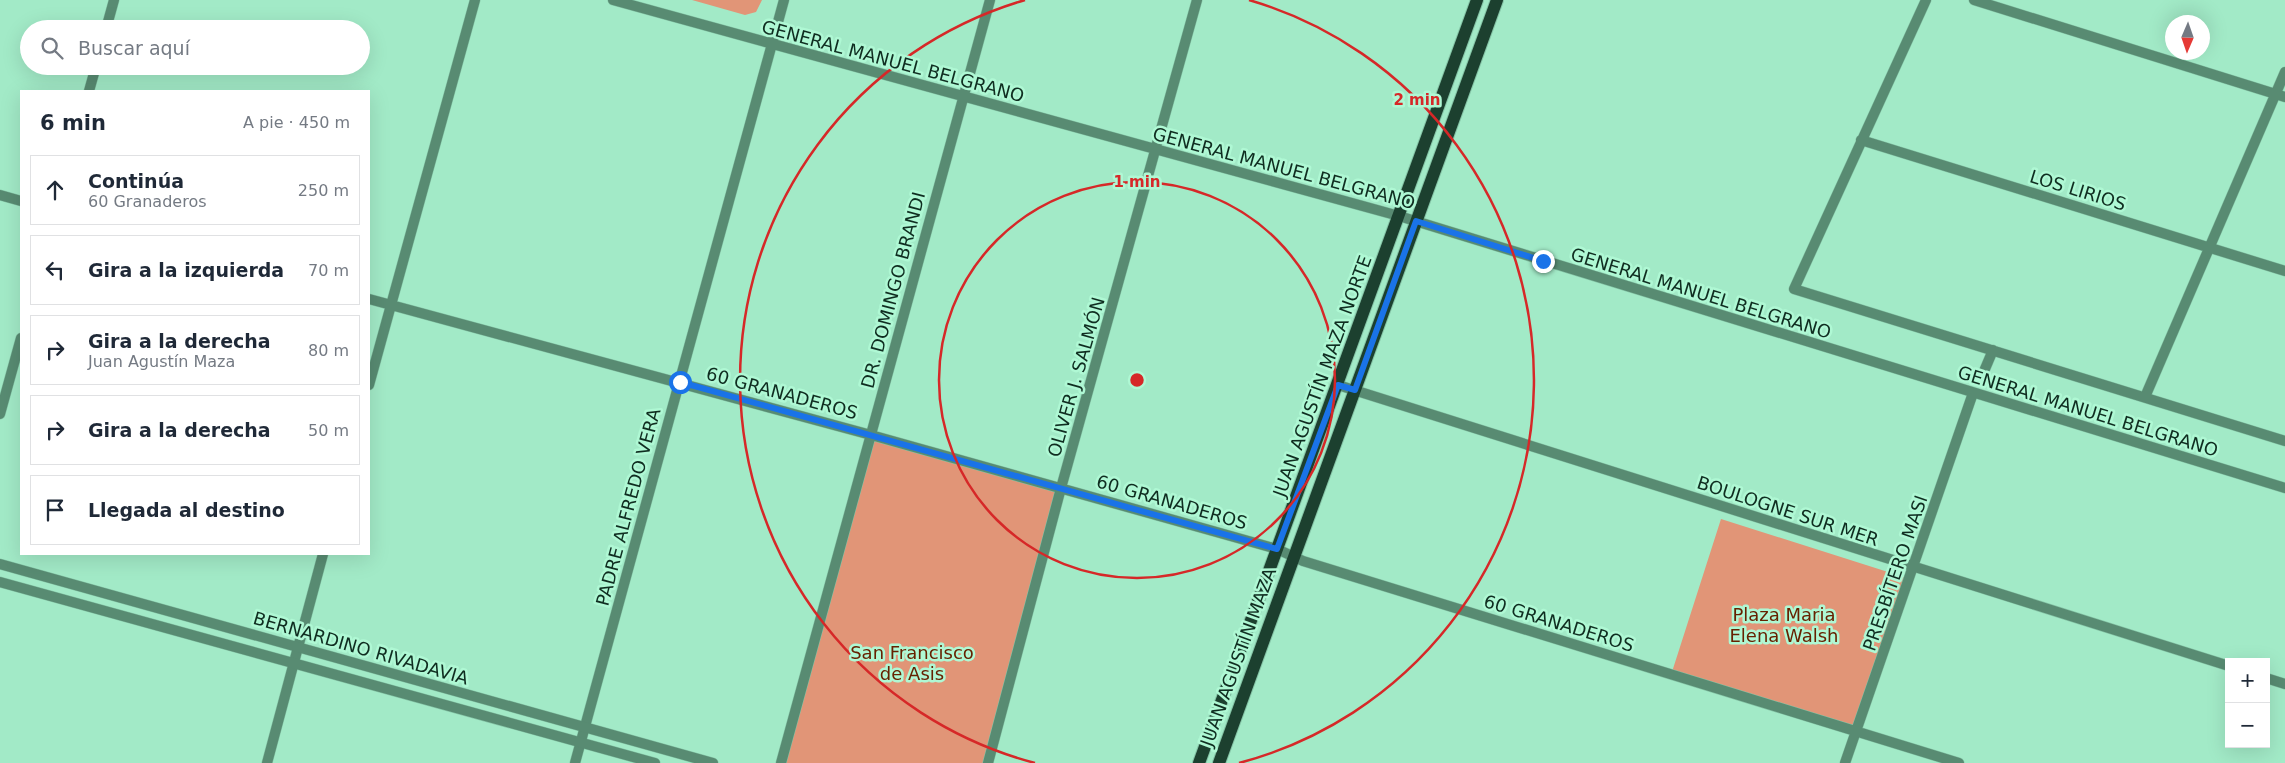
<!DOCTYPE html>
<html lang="es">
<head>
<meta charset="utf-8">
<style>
	body { margin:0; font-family:"DejaVu Sans",sans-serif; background:#f6f6f7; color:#1f2937 }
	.controls { position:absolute; right:15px; bottom:15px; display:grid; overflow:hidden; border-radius:0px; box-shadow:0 5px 20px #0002 }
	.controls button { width:45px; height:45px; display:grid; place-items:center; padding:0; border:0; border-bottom:1px solid #e0e1e3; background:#fff; color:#1f2937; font:25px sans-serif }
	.compass { position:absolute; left:2165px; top:15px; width:45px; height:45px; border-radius:50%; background:#fff; box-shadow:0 5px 20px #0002; rotate:182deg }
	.stop { position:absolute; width:15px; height:15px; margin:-11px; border:4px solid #1a73e8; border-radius:50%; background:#fff }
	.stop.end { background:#1a73e8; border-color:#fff; box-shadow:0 1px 5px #0008 }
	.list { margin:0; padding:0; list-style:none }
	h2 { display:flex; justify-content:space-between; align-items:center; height:65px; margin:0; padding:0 20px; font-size:21px }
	h2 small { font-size:16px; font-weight:400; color:#747a83 }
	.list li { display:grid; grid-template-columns:32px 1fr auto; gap:15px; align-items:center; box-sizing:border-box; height:70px; margin:0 10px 10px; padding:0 10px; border:1px solid #e0e1e3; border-radius:0px }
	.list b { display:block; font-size:19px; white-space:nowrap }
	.list p { margin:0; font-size:16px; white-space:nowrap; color:#747a83 }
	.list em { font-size:16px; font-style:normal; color:#747a83 }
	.icon { flex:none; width:28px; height:28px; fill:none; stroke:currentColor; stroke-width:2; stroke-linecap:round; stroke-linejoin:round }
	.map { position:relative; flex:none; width:2285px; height:763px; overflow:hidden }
	.search { position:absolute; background:#fff; box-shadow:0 5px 20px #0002; left:20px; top:20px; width:350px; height:55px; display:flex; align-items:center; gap:12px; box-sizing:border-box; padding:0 18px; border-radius:28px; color:#747a83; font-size:19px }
	.panel { position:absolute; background:#fff; box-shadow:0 5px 20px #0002; left:20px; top:90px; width:350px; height:465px; border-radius:0px }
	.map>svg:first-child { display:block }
</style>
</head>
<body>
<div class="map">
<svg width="2285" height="763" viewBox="0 0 2285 763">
	<rect width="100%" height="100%" fill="#a2eac7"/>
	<path fill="#e19577" d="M692 0H762L756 12 745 15Z
		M871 435 1061 488 988 763H781Z
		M1721 519 1910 579 1857 732 1671 675Z"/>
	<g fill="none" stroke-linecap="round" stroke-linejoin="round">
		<defs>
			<path id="minor" d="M613 0 1399 216 2285 488
				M1926 0 1794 289 2285 441
				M1974 0 2285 97
				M106 29 114 0
				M89 91 96 66
				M1861 140 2285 271
				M0 195 21 201
				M369 299 871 435 1277 549 1303 561 1959 763
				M1982 376 1993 350
				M369 385 475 0
				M1338 385 2229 666
				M2145 397 2285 72
				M0 414 21 338
				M2266 678 2285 684
				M267 763 323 554
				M575 763 784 0
				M781 763 990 0
				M988 763 1061 488 1197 0
				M1845 763 1973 393"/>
			<path id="tertiary" d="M0 564 713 763
				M0 582 655 763"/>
			<path id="primary" d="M1199 763 1477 0
				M1219 763 1497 0"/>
		</defs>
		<use href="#minor" stroke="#85c4a6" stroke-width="11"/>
		<use href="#tertiary" stroke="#85c4a6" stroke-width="11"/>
		<use href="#primary" stroke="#85c4a6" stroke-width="14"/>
		<use href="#minor" stroke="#588b72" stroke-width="10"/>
		<use href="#tertiary" stroke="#588b72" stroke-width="10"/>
		<use href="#primary" stroke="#1c402f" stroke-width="12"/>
	</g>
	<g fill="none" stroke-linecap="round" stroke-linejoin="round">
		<path stroke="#1a73e8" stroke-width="6" d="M680 382 1277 549 1338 385 1355 390 1416 221 1543 261"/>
	</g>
	<g fill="none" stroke="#d62828" stroke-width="2.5">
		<circle cx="1137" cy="380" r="198"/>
		<path d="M1035 763A396 396 0 0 1 1025 0M1249 0A396 396 0 0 1 1239 763"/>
	</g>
	<g text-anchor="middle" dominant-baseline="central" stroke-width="5" stroke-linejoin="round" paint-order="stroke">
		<g font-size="18" fill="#0f2d20" stroke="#aff8d4">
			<text transform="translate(893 61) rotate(15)">GENERAL MANUEL BELGRANO</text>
			<text transform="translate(1284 168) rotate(15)">GENERAL MANUEL BELGRANO</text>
			<text transform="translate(2078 190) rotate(17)">LOS LIRIOS</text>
			<text transform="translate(893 290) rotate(-75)">DR. DOMINGO BRANDI</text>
			<text transform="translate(1701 293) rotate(17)">GENERAL MANUEL BELGRANO</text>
			<text transform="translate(1322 376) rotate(-70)">JUAN AGUSTÍN MAZA NORTE</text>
			<text transform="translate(1076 377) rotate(-74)">OLIVER J. SALMÓN</text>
			<text transform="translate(782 393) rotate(15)">60 GRANADEROS</text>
			<text transform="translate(2088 411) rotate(17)">GENERAL MANUEL BELGRANO</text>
			<text transform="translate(1172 502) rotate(16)">60 GRANADEROS</text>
			<text transform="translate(628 507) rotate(-75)">PADRE ALFREDO VERA</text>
			<text transform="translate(1788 511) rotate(18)">BOULOGNE SUR MER</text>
			<text transform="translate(1895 573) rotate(-71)">PRESBÍTERO MASI</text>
			<text transform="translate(1559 623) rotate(17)">60 GRANADEROS</text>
			<text transform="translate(361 648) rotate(16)">BERNARDINO RIVADAVIA</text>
			<text transform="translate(1238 657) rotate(-70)">JUAN AGUSTÍN MAZA</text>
		</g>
		<g font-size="18" fill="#662100" stroke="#aff8d4">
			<text x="1784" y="614">Plaza Maria<tspan x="1784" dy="21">Elena Walsh</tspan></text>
			<text x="912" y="652">San Francisco<tspan x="912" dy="21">de Asis</tspan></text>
		</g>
	</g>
	<circle cx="1137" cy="380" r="8" fill="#d62828" stroke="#aff8d4" stroke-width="2.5"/>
	<g font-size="15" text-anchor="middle" font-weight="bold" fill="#d62828" stroke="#aff8d4" stroke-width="5" stroke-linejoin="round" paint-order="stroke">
		<text x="1417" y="105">2 min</text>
		<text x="1137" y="187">1 min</text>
	</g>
</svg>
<div class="controls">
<button>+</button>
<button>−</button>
</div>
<svg class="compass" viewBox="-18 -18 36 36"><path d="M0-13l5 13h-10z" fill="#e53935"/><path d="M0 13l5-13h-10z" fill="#747a83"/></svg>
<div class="stop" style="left:680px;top:382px"></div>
<div class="stop end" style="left:1543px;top:261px"></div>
<div class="search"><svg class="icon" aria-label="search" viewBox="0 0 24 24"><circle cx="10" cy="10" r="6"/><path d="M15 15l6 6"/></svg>Buscar aquí</div>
<section class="panel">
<h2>6 min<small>A pie · 450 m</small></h2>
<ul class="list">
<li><svg class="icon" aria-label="ahead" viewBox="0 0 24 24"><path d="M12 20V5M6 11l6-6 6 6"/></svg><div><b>Continúa</b><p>60 Granaderos</p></div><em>250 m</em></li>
<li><svg class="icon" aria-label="left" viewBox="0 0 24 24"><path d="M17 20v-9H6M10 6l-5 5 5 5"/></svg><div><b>Gira a la izquierda</b></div><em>70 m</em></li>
<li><svg class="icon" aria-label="right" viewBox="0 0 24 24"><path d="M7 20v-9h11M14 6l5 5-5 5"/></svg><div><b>Gira a la derecha</b><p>Juan Agustín Maza</p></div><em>80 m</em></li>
<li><svg class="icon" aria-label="right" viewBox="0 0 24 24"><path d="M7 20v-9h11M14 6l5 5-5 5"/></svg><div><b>Gira a la derecha</b></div><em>50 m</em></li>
<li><svg class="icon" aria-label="arrive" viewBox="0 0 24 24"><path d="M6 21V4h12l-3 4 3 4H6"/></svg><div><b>Llegada al destino</b></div></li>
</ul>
</section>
</div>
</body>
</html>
